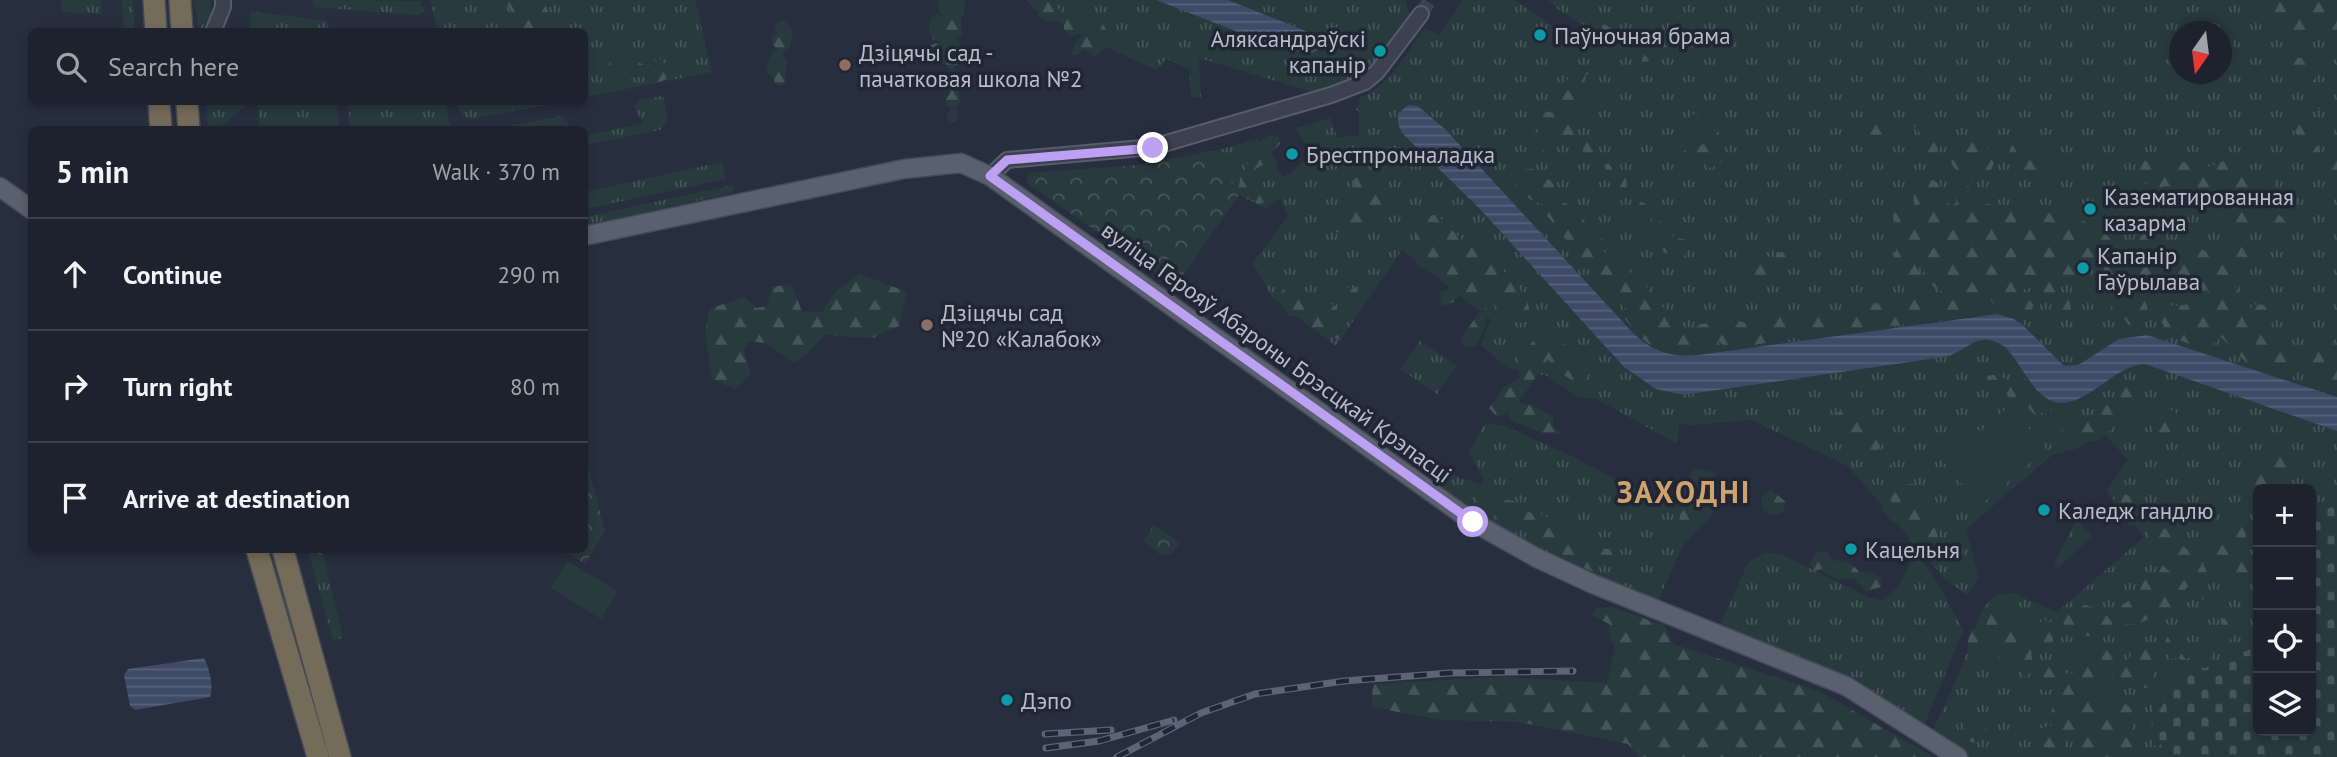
<!DOCTYPE html>
<html lang="en">
<head>
<meta charset="utf-8">
<style>
	body { margin:0; font-family:"PT Sans",sans-serif; background:#252a36; color:#f1f3f6 }
	.controls { position:absolute; right:21px; bottom:21px; display:grid; overflow:hidden; border-radius:10px; box-shadow:0 4px 10px #0003 }
	.controls button { width:63px; height:63px; display:grid; place-items:center; padding:0; border:0; border-bottom:2px solid #3b3f4a; background:#1d222e; color:#f1f3f6; font:35px sans-serif }
	.compass { position:absolute; left:2169px; top:21px; width:63px; height:63px; border-radius:50%; background:#1d222e; box-shadow:0 4px 10px #0003; rotate:194deg }
	.stop { position:absolute; width:21px; height:21px; margin:-16px; border:5px solid #bca0f2; border-radius:50%; background:#fff }
	.stop.end { background:#bca0f2; border-color:#fff; box-shadow:0 2px 7px #0008 }
	.list { margin:0; padding:0; list-style:none }
	h2 { display:flex; justify-content:space-between; align-items:center; height:91px; margin:0; padding:0 28px; font-size:30px }
	h2 small { font-size:23px; font-weight:400; color:#a0a4aa }
	.list li { display:grid; grid-template-columns:46px 1fr auto; gap:21px; align-items:center; box-sizing:border-box; height:112px; padding:0 28px; border-top:2px solid #3b3f4a }
	.list b { display:block; font-size:26px; white-space:nowrap }
	.list em { font-size:23px; font-style:normal; color:#a0a4aa }
	.icon { flex:none; width:38px; height:38px; fill:none; stroke:currentColor; stroke-width:2; stroke-linecap:round; stroke-linejoin:round }
	.map { position:relative; flex:none; width:2337px; height:757px; overflow:hidden }
	.search { position:absolute; background:#1d222e; box-shadow:0 4px 10px #0003; left:28px; top:28px; width:560px; height:77px; display:flex; align-items:center; gap:18px; box-sizing:border-box; padding:0 24px; border-radius:10px; color:#a0a4aa; font-size:26px }
	.panel { position:absolute; background:#1d222e; box-shadow:0 4px 10px #0003; left:28px; top:126px; width:560px; height:427px; border-radius:10px }
	.map>svg:first-child { display:block }
</style>
</head>
<body>
<div class="map">
<svg width="2337" height="757" viewBox="0 0 2337 757">
	<defs>
		<pattern id="grass-tufts" width="24" height="20" patternUnits="userSpaceOnUse" patternTransform="scale(1.75)"><rect width="24" height="20" fill="#293a3f"/><path d="M3 7l-1-3M5 7V3M7 7l1-3M15 17l-1-3M17 17v-4M19 17l1-3" fill="none" stroke="#465559"/></pattern>
		<pattern id="forest-firs" width="22" height="20" patternUnits="userSpaceOnUse" patternTransform="scale(1.75)"><rect width="22" height="20" fill="#293a3f"/><path d="M5 1l3.5 6h-7zM16 11l3.5 6h-7z" fill="#465559"/></pattern>
		<pattern id="cemetery-stones" width="16" height="16" patternUnits="userSpaceOnUse" patternTransform="scale(1.75)"><rect width="16" height="16" fill="#293a3f"/><path d="M2 7V4a2 2 0 0 1 4 0v3zM10 15v-3a2 2 0 0 1 4 0v3z" fill="#465559"/></pattern>
		<pattern id="park-crowns" width="20" height="18" patternUnits="userSpaceOnUse" patternTransform="scale(1.75)"><rect width="20" height="18" fill="#293a3f"/><path d="M2 6a3 3 0 1 1 6 0M12 15a3 3 0 1 1 6 0" fill="none" stroke="#465559"/></pattern>
		<pattern id="water-rules" width="6" height="5" patternUnits="userSpaceOnUse" patternTransform="scale(1.75)"><rect width="6" height="5" fill="#3e4a66"/><path d="M0 2.5h6" fill="none" stroke="#58627b"/></pattern>
	</defs>
	<rect width="100%" height="100%" fill="#272e3e"/>
	<path fill="url(#grass-tufts)" fill-rule="evenodd" d="M61 0H102L101 14 61 12Z
		M122 0H132L133 3 135 31H124Z
		M193 0H211L210 24 207 31H200Z
		M313 0 421 1 424 11 418 15 314 7Z
		M430 0H695L712 72 585 97 584 32 438 31Z
		M1025 0H1405L1410 16C1384 54 1367 78 1322 95L1199 58 1201 97H1191L1189 69 1166 59 1157 70C1111 50 1066 30 1025 0Z
		M1463 0H1515L1575 41 1584 26 1556 8 1549 0H2337V397L2147 335 2119 339 2078 365 2064 366C2043 354 2032 320 2005 316 1996 314 1986 316 1977 316L1698 355C1671 358 1652 351 1633 333L1436 120 1418 106 1409 105C1394 113 1397 124 1405 136L1479 208 1624 367 1656 389 1678 394H1690L1944 357C1969 352 1977 328 2005 347 2019 361 2027 382 2042 395 2076 424 2111 364 2145 364L2337 431V757H1967L1931 734 1962 667 1982 610 1995 595 2013 593 2057 612 2144 537 2106 491 2128 460 2101 430 2078 448 2052 455 1966 529 1979 578 1967 595 1946 580 1848 466 1752 420 1693 425 1679 423 1677 444 1597 399 1578 397 1547 376 1506 367 1481 345 1491 320 1402 250 1336 346 1272 297 1253 263 1288 216 1280 198 1267 209 1239 195 1211 152 1257 139 1284 178 1313 154 1295 128 1331 118 1337 137 1359 136V98C1389 87 1407 53 1424 28L1439 35ZM2180 32H2222V74H2180ZM2258 489H2311V731H2258Z
		M250 11 327 21 329 31H251Z
		M663 96 668 120 660 130 585 145V136L643 123 634 107 639 100Z
		M206 102H247V104L220 127 208 128Z
		M257 102H336L340 129H259Z
		M348 102H445L451 129H350Z
		M457 102H561L470 119C460 116 459 111 457 102Z
		M562 116 573 129H494Z
		M722 162 726 179 585 209V192Z
		M733 185 732 193 585 225V217Z
		M1420 341 1457 366 1437 394 1400 369Z
		M1485 423 1505 426 1562 452 1674 508 1694 468 1716 473 1657 603 1573 568 1498 529 1441 491 1440 483 1454 475 1482 485 1484 479 1469 453Z
		M2077 519 2092 536 2058 568 2054 563Z
		M308 550H322L343 638 333 640Z
		M1764 553 1781 554 1868 597 1883 601 1898 587 1915 554 1931 572 1963 630 1923 728 1727 630 1721 623 1748 563Z"/>
	<path fill="url(#forest-firs)" d="M507 0H542L540 4H545L550 16 547 25 541 24 536 31 503 30 500 19 504 13 509 18 513 14 508 6Z
		M938 0H965L964 14 961 17 962 37 955 38 962 46V61L953 68 957 74 959 87 956 89 959 92 961 102 955 107 959 112 956 122H950L946 116 951 108 946 105V99L951 91 948 90 945 75 951 71 946 64 931 63 926 55 931 45 941 42 933 39 929 31 930 19 936 14 944 16 939 11Z
		M1029 0C1049 1 1055 1 1066 18L1072 14C1079 18 1089 28 1093 29L1103 24 1108 33 1106 37 1109 44 1094 57 1083 49 1079 54 1072 55 1074 44 1082 36 1081 33 1072 37 1064 30V24L1056 20 1048 22 1037 15 1038 11 1032 8Z
		M2266 0H2320L2323 6 2337 5V45L2317 35 2298 31 2287 37 2281 35 2279 27 2270 23 2264 13 2269 7Z
		M1593 20C1608 25 1618 31 1628 43L1623 59 1615 60 1604 51 1593 54 1586 34Z
		M787 21C795 31 794 47 782 54L787 60 785 82 781 86 775 83 773 76 768 74C766 64 768 56 777 49L772 44 771 37 777 33 774 29 778 22Z
		M1660 37 1667 47 1661 60 1643 62 1633 52 1638 41Z
		M612 46 618 49 621 58 625 59 628 57 644 65 653 64 657 57C666 62 669 69 666 79L660 82H650L646 76 634 78 631 73H614L609 65 611 60 607 58V48Z
		M2292 58H2303L2313 61 2316 80 2311 92C2296 90 2292 83 2285 71Z
		M1581 66 1588 68 1592 73 1586 75 1584 84 1597 90 1599 97 1591 103 1583 101 1580 116 1576 121 1577 135 1591 140 1596 150 1594 158 1582 156 1583 149 1577 146 1573 138 1564 143 1561 137 1554 138 1544 146V163L1536 159V146L1530 137 1538 132V117L1545 111 1557 114 1553 105 1560 89 1569 77 1575 84 1580 83 1582 76 1578 73Z
		M2315 93 2325 96 2330 105 2337 103V124H2333L2324 110 2317 108 2310 98Z
		M1362 103H1378L1387 108 1385 124 1379 125 1364 120 1362 113 1356 110 1357 106Z
		M2295 108 2311 114 2317 123 2312 137 2321 154 2335 149 2337 152V181L2322 179 2306 161 2311 153 2298 147 2297 134 2285 123 2286 114Z
		M1690 113C1701 116 1709 126 1719 132L1718 140C1706 140 1703 135 1698 125L1690 123Z
		M1878 115 1894 125 1892 135 1885 141 1874 139 1863 127 1866 116Z
		M1912 116 1927 118 1947 132 1945 142 1932 155 1923 153 1917 128 1909 123Z
		M1675 132 1682 139 1690 140 1698 147 1705 143 1719 149 1722 161 1716 166 1709 168 1697 154 1682 150 1679 146 1672 145 1667 139Z
		M1269 135 1278 136 1281 143 1271 153 1278 163 1274 168 1263 165 1257 168 1250 178 1255 187 1251 190 1258 191 1264 203 1257 204 1246 193 1238 189 1240 181 1239 173 1245 171 1247 164 1256 159 1254 146Z
		M1969 136 1986 143 1994 163 1989 175 1967 179C1954 169 1945 161 1950 144L1962 145Z
		M2037 141 2045 154 2057 164 2052 174 2038 178 2021 175 2008 159 2011 146Z
		M2153 156 2165 162 2167 157 2204 168 2224 161 2231 164 2228 171C2247 173 2255 168 2274 177L2275 188 2268 194 2253 193 2245 187 2227 192 2224 202 2233 204 2251 213 2254 222 2246 235C2221 230 2224 222 2218 200L2203 193 2187 199 2176 192 2175 187 2164 186 2160 194H2145L2142 190 2147 182 2142 179 2137 168 2140 159 2150 162Z
		M1611 163 1619 168 1616 173 1618 178H1626L1627 188H1614L1606 176 1605 165Z
		M1374 169C1377 172 1384 176 1387 180 1389 183 1389 188 1389 191 1397 222 1359 234 1335 232L1334 220 1349 209 1360 208 1367 202V199L1354 188V171Z
		M1533 169 1552 182 1558 191 1557 200 1569 205 1575 214 1584 220 1589 231 1603 240 1604 252H1615L1629 267 1628 273 1634 272 1647 287 1654 303C1667 306 1675 317 1679 330L1687 332 1701 324 1734 320 1746 323 1756 335 1759 333 1752 323 1776 314 1794 313 1798 318C1814 307 1825 309 1843 310V307C1851 306 1860 303 1868 303 1881 303 1892 307 1903 300L1927 298 1937 312 1922 322 1852 331 1841 323 1835 326 1832 335 1815 336 1802 330 1785 340 1779 332V341L1727 349 1718 340 1721 350 1688 353 1663 344 1655 348C1643 341 1634 330 1625 319L1629 313 1615 294 1609 300 1605 298 1593 284 1595 277 1589 268 1580 270 1569 258 1573 242 1565 239 1559 231 1564 226 1554 224 1547 216 1549 207C1532 201 1508 192 1516 170Z
		M1925 176 1940 184 1950 206 1956 203 1955 193 1968 186 1987 204 2033 208 2049 213H2067L2104 231 2112 242 2133 243 2136 233 2148 234 2156 245 2180 248 2188 239 2203 250 2215 255 2219 251H2230L2240 242 2254 246 2258 254 2251 263 2239 256 2233 258 2244 275 2236 280 2235 287 2242 297 2244 307 2251 312 2252 304 2264 305 2273 318 2270 330 2261 333 2263 338 2276 337 2292 348 2297 369 2293 377 2248 364 2221 337 2207 349C2175 339 2161 339 2158 302 2177 310 2196 305 2209 290 2190 292 2171 300 2158 284H2147L2141 298 2146 303 2149 315 2144 324 2129 325 2125 320 2110 317 2111 306 2120 308 2122 298 2134 296 2140 281 2121 274 2113 277H2099L2088 265 2085 275 2065 284 2053 285 2056 292 2069 299 2072 314 2056 310 2050 298 2035 286 2022 290 2025 297 2034 304 2031 310 2017 309 2001 311 1990 300 1980 303 1975 314 1945 318 1942 306 1951 297 1928 283 1924 271 1928 261 1918 247 1912 255 1921 278 1914 286 1904 284 1898 275 1899 266 1893 260 1897 247 1894 235 1910 237 1909 229 1896 222 1892 212 1902 208 1912 216 1914 204 1912 178Z
		M1636 199 1649 206 1654 216 1650 221 1655 224 1659 221 1671 228 1673 238 1685 239 1688 249 1684 256 1676 255 1672 247 1666 254 1660 247V238L1652 241 1643 223 1635 217 1637 211 1632 204Z
		M2277 213 2291 227 2290 235 2293 239 2291 244 2275 241 2272 230 2262 225 2261 217H2274Z
		M1437 215 1468 246 1486 248C1496 268 1516 280 1526 299 1529 304 1529 311 1531 317L1524 323 1514 322 1511 313 1499 314 1488 293 1482 292C1490 318 1488 319 1477 345L1464 347 1460 340 1480 311 1473 299 1462 290 1454 302 1441 306 1440 293 1453 286 1455 279 1418 266C1414 248 1416 234 1419 216Z
		M1788 251 1796 256 1793 262 1783 263 1778 269 1780 275 1775 278 1763 276 1755 279 1745 276 1741 269C1746 254 1762 251 1776 260L1777 253Z
		M860 274 907 292 899 326 873 338 825 335 805 356 794 362 765 343 749 341C737 355 751 360 750 375L736 389 713 380 705 336 709 309 744 297 756 308 767 306 772 287 792 284 802 312H822L836 291Z
		M1333 277 1343 281 1346 288 1356 287 1357 298 1346 303 1342 300 1339 293 1328 289 1327 280Z
		M1297 286 1301 300 1305 306 1317 296 1335 306 1348 326 1341 340 1334 338 1322 327 1311 328 1300 317 1288 315 1277 299 1285 287Z
		M1549 332 1567 347 1588 377 1578 384 1556 370 1548 359 1518 403 1531 405 1554 417 1552 425 1563 434 1542 433 1510 420 1509 412 1497 417 1489 408 1505 386 1519 379 1518 359 1535 339Z
		M2325 337 2334 340 2331 356 2337 358V389L2332 392 2310 385 2311 375C2302 365 2297 357 2298 344L2311 352 2322 350Z
		M1998 374 2009 382 2018 383 2016 374H2022L2030 386 2028 390C2040 397 2044 406 2054 413 2082 432 2107 406 2126 386L2142 397 2138 416 2120 420 2099 441 2085 442 2064 433 2056 420 2043 413 2035 415 2025 404 2017 408 2005 392 1989 393 1987 376Z
		M2161 409 2175 410 2179 424 2169 433H2154L2148 419Z
		M1842 410 1852 419 1866 413 1879 422C1881 436 1884 451 1871 460L1864 454 1856 452 1854 445H1846L1840 429 1828 419Z
		M2285 449 2297 452 2294 468 2286 473 2277 471V489L2245 491 2247 478 2256 469 2262 459Z
		M1880 460 1891 463 1894 473 1889 479 1891 482 1919 485 1936 516V537L1924 550 1913 547 1906 534 1903 520 1893 523 1881 508 1892 502 1880 492 1886 485 1878 469Z
		M1711 477 1724 481C1725 507 1704 522 1688 540H1678L1680 515 1696 491Z
		M1478 488 1487 489 1497 499 1514 501 1520 509 1534 514 1538 512 1548 518 1547 524 1572 532 1573 535 1595 547 1614 550 1611 562H1600L1596 573 1576 564 1566 556 1537 544 1525 532 1521 520 1509 526H1497L1494 516 1496 507 1490 504 1479 508 1474 492Z
		M1771 490 1785 501 1784 511 1773 516 1763 510 1761 497Z
		M2124 494 2135 498 2154 516 2152 528 2156 532 2162 529 2176 528 2173 540 2192 552 2205 546 2214 526 2240 517 2246 524V541L2236 549 2237 560 2254 557 2257 567 2241 586 2236 585 2235 578H2223L2226 565 2212 560 2203 564 2208 575 2204 599 2195 601 2190 584 2184 591 2187 599 2174 613 2159 610C2145 622 2137 628 2118 622L2122 605 2139 594 2144 576 2154 574 2161 564 2182 582 2185 580 2187 567 2168 557 2165 547 2157 549 2144 527 2130 525 2117 511Z
		M1826 551 1833 561C1846 558 1852 563 1860 573L1867 572 1882 578 1881 587 1866 591 1853 578 1839 579 1825 574 1823 569 1813 571 1810 562 1817 552Z
		M1999 599 2004 611 2017 616 2026 635H2032L2043 619 2052 623 2053 641 2040 651 2031 653 2034 670 2025 677 2018 667 2004 669 1998 655 2002 643 1996 635 1992 647 1975 650 1967 645 1971 629 1984 630 1987 623 1983 618 1985 609Z
		M2085 605 2102 610 2113 623 2104 638 2066 633 2063 622 2070 609Z
		M1612 607 1665 626 1673 644 1819 691 1933 757H1639L1628 744 1519 722 1442 720 1371 707 1373 684 1501 677 1607 683 1615 649 1609 635V624L1592 615 1596 608Z
		M2221 618 2233 621V635L2223 648 2210 649V660L2216 673 2177 757H2157L2161 749 2152 744 2159 726 2150 718 2155 704 2167 696C2162 682 2175 674 2186 666L2179 658 2171 659 2163 646 2169 634 2182 633 2188 646 2181 653 2186 660 2195 651 2206 648 2221 632Z
		M2138 643 2151 651 2155 664 2151 687 2135 690 2119 676 2108 677 2106 686 2095 693 2105 707 2120 699 2133 710 2132 730 2140 746 2135 750 2126 747 2120 757H2077L2076 749 2082 737 2070 732 2062 753 2058 757H2053L2042 745 2039 729 2053 725 2049 718 2057 695V687L2045 691 2034 680 2042 664 2054 658 2063 674 2076 673 2077 652 2092 645H2104L2107 651 2119 661 2128 660Z
		M1974 716C1985 719 1986 725 1988 735L1973 743 1964 738 1965 723Z"/>
	<path fill="url(#cemetery-stones)" d="M2332 492 2337 493V757H2167L2151 726 2177 680 2258 646V731H2311V515Z"/>
	<path fill="url(#park-crowns)" d="M1211 151 1239 195 1175 286 1027 183 1028 173 1138 165Z
		M589 470 605 531 585 564 562 550H584L585 471Z
		M1154 525 1181 543 1172 553 1162 556 1143 541Z"/>
	<path fill="#293a3f" d="M2009 406 2046 449 1981 505 1933 450 1968 419 1980 432Z
		M567 561 618 591 601 619 551 588Z"/>
	<path fill="url(#water-rules)" d="M1156 0H1228L1313 34 1321 40 1322 48 1310 54 1280 48Z
		M1409 105 1418 106 1445 129 1633 333C1652 351 1671 358 1698 355L1997 314 2014 319 2022 324 2064 366 2078 365 2119 339 2147 335 2337 397V431L2145 364C2111 364 2076 424 2042 395 2027 382 2019 361 2005 347 1977 328 1969 352 1944 357L1690 394H1678L1656 389 1624 367 1479 208 1405 136C1395 125 1395 112 1409 105Z
		M204 658C209 667 214 687 210 697L135 710 130 706 124 675 128 669Z"/>
	<g fill="none" stroke-linecap="round" stroke-linejoin="round">
		<path stroke="#3d4353" stroke-width="14" stroke-dasharray="14 7" stroke-linecap="butt" d="M1421 14 1430 0"/>
		<defs>
			<path id="minor" d="M213 32 223 7V0
				M990 176 1007 160 1153 147 1331 95 1365 82 1377 72 1421 14"/>
			<path id="major" d="M0 187 32 210
				M584 236 904 169 961 163 990 176 1473 522 1537 558 1593 584 1846 686 1958 757"/>
			<path id="highway" d="M154 0 156 32
				M180 0 182 32
				M159 102 161 130
				M187 102 189 130
				M257 550 318 757
				M283 550 340 757"/>
		</defs>
		<use href="#minor" stroke="#565c69" stroke-width="18"/>
		<use href="#major" stroke="#444a58" stroke-width="21"/>
		<use href="#highway" stroke="#434956" stroke-width="24"/>
		<use href="#minor" stroke="#3b414e" stroke-width="14"/>
		<use href="#major" stroke="#59606e" stroke-width="18"/>
		<use href="#highway" stroke="#746c58" stroke-width="21"/>
		<defs>
			<path id="rail" d="M1045 734 1111 730
				M1046 748 1099 741 1174 720
				M1117 757 1201 713 1255 694 1344 681 1450 673 1573 671"/>
		</defs>
		<use href="#rail" stroke="#5d6475" stroke-width="7"/>
		<use href="#rail" stroke="#202634" stroke-width="4.5" stroke-dasharray="13" stroke-linecap="butt"/>
	</g>
	<g fill="none" stroke-linecap="round" stroke-linejoin="round">
		<path stroke="#bca0f2" stroke-width="9" d="M1153 148 1007 160 990 176 1473 522"/>
	</g>
	<g fill="#0f9aa8" stroke="#202634" stroke-width="2.5">
		<circle cx="1540" cy="35" r="7"/>
		<circle cx="1380" cy="51" r="7"/>
		<circle cx="1292" cy="154" r="7"/>
		<circle cx="2090" cy="209" r="7"/>
		<circle cx="2083" cy="268" r="7"/>
		<circle cx="2044" cy="510" r="7"/>
		<circle cx="1851" cy="549" r="7"/>
		<circle cx="1007" cy="700" r="7"/>
	</g>
	<g fill="#8d6e63" stroke="#202634" stroke-width="2.5">
		<circle cx="845" cy="65" r="7"/>
		<circle cx="927" cy="325" r="7"/>
	</g>
	<g text-anchor="middle" dominant-baseline="central" stroke-width="7" stroke-linejoin="round" paint-order="stroke">
		<g font-size="23" fill="#b7bcc9" stroke="#202634" text-anchor="start">
			<text x="1554" y="35">Паўночная брама</text>
			<text x="1366" y="38" text-anchor="end">Аляксандраўскі<tspan x="1366" dy="26">капанір</tspan></text>
			<text x="859" y="52">Дзіцячы сад -<tspan x="859" dy="26">пачатковая школа №2</tspan></text>
			<text x="1306" y="154">Брестпромналадка</text>
			<text x="2104" y="196">Казематированная<tspan x="2104" dy="26">казарма</tspan></text>
			<text x="2097" y="255">Капанір<tspan x="2097" dy="26">Гаўрылава</tspan></text>
			<text x="941" y="312">Дзіцячы сад<tspan x="941" dy="26">№20 «Калабок»</tspan></text>
			<text x="2058" y="510">Каледж гандлю</text>
			<text x="1865" y="549">Кацельня</text>
			<text x="1021" y="700">Дэпо</text>
		</g>
		<g font-size="23" fill="#b7bcc9" stroke="#202634">
			<text transform="translate(1277 352) rotate(36)">вуліца Герояў Абароны Брэсцкай Крэпасці</text>
		</g>
		<g font-size="30" font-weight="bold" letter-spacing="2" fill="#cea26d" stroke="#202634">
			<text x="1684" y="491">ЗАХОДНІ</text>
		</g>
	</g>
</svg>
<div class="controls">
<button>+</button>
<button>−</button>
<button><svg class="icon" aria-label="locate" viewBox="0 0 24 24"><circle cx="12" cy="12" r="6"/><path d="M12 2v4M12 18v4M2 12h4M18 12h4"/></svg></button>
<button><svg class="icon" aria-label="layers" viewBox="0 0 24 24"><path d="M12 4l9 5-9 5-9-5zM3 14l9 5 9-5"/></svg></button>
</div>
<svg class="compass" viewBox="-18 -18 36 36"><path d="M0-13l5 13h-10z" fill="#e53935"/><path d="M0 13l5-13h-10z" fill="#a0a4aa"/></svg>
<div class="stop" style="left:1473px;top:522px"></div>
<div class="stop end" style="left:1153px;top:148px"></div>
<div class="search"><svg class="icon" aria-label="search" viewBox="0 0 24 24"><circle cx="10" cy="10" r="6"/><path d="M15 15l6 6"/></svg>Search here</div>
<section class="panel">
<h2>5 min<small>Walk · 370 m</small></h2>
<ul class="list">
<li><svg class="icon" aria-label="ahead" viewBox="0 0 24 24"><path d="M12 20V5M6 11l6-6 6 6"/></svg><div><b>Continue</b></div><em>290 m</em></li>
<li><svg class="icon" aria-label="right" viewBox="0 0 24 24"><path d="M7 20v-9h11M14 6l5 5-5 5"/></svg><div><b>Turn right</b></div><em>80 m</em></li>
<li><svg class="icon" aria-label="arrive" viewBox="0 0 24 24"><path d="M6 21V4h12l-3 4 3 4H6"/></svg><div><b>Arrive at destination</b></div></li>
</ul>
</section>
</div>
</body>
</html>
